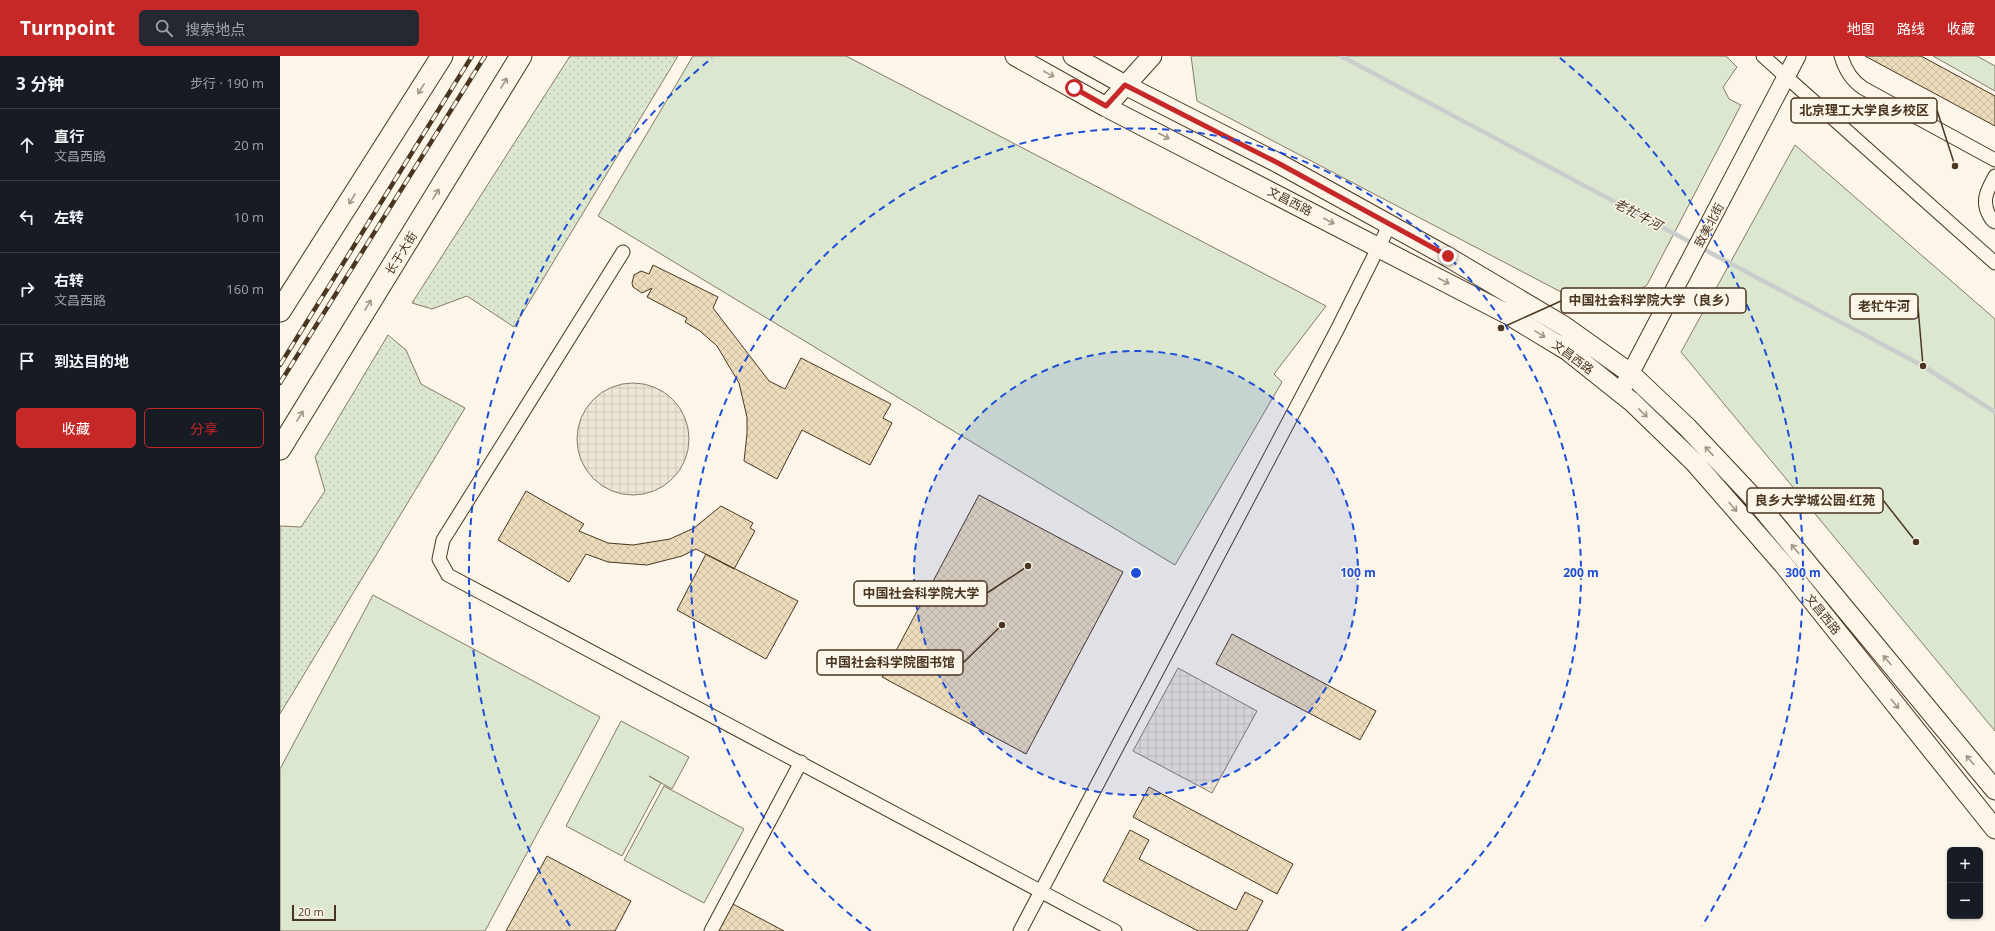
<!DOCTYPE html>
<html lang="zh">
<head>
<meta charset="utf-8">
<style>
	body { margin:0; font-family:"Open Sans","Noto Sans SC",sans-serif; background:#242831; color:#f1f3f6 }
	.controls { position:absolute; right:12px; bottom:12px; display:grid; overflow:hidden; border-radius:6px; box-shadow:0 1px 3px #0004 }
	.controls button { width:36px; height:36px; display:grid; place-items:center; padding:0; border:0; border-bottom:1px solid #363941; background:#171b24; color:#f1f3f6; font:20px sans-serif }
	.scale { position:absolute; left:12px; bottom:10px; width:44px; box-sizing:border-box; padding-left:4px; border:2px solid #4a3520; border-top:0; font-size:11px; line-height:14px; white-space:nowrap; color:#4a3520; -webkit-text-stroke:3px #fbf6e9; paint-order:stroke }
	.stop { position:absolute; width:12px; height:12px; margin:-9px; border:3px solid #c62828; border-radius:50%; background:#fff }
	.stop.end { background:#c62828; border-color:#fff; box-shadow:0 1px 4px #0008 }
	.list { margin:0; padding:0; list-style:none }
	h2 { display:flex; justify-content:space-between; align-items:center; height:52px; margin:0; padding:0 16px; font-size:17px }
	h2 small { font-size:13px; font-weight:400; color:#9ea1a6 }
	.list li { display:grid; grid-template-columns:26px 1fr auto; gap:12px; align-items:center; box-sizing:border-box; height:72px; padding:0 16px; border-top:1px solid #363941 }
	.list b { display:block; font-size:15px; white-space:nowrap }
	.list p { margin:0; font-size:13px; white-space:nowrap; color:#9ea1a6 }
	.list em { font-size:13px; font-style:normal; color:#9ea1a6 }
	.actions { display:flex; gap:8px; padding:12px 16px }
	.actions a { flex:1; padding:9px 0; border:1px solid #c62828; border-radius:6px; text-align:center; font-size:14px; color:#c62828 }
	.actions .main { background:#c62828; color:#fff }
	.icon { flex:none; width:22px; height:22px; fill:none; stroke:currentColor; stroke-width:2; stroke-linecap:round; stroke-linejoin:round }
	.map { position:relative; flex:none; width:1715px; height:875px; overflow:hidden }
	header { display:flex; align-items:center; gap:24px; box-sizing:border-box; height:56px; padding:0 20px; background:#c62828; color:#fff }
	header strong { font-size:19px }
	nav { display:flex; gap:22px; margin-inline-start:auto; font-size:14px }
	.search { width:280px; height:36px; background:#242831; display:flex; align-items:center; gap:10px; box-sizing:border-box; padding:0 14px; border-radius:6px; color:#9ea1a6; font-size:15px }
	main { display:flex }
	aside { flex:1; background:#171b24 }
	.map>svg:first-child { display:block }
</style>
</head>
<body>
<header>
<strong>Turnpoint</strong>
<div class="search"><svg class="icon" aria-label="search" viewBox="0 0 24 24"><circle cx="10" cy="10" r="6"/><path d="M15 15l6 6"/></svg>搜索地点</div>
<nav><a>地图</a><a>路线</a><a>收藏</a></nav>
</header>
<main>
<aside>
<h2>3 分钟<small>步行 · 190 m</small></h2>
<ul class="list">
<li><svg class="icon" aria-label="ahead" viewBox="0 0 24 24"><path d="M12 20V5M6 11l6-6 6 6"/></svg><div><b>直行</b><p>文昌西路</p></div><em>20 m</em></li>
<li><svg class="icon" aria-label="left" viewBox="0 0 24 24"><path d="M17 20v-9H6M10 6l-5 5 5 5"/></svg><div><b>左转</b></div><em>10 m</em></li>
<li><svg class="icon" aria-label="right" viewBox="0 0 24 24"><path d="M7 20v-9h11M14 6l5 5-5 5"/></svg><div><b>右转</b><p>文昌西路</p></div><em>160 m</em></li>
<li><svg class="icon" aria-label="arrive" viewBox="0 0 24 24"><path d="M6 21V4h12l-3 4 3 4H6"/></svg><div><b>到达目的地</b></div></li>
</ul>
<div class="actions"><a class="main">收藏</a><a>分享</a></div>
</aside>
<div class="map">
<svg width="1715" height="875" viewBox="0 0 1715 875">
	<defs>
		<pattern id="garden-dots" width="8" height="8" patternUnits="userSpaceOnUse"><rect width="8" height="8" fill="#dce7d0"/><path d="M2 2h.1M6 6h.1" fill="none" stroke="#bec7b2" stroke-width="1.8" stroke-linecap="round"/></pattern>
		<pattern id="plaza-grid" width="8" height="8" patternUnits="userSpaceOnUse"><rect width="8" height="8" fill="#ede7d9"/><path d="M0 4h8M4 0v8" fill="none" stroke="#cdc7ba"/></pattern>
		<pattern id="building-cross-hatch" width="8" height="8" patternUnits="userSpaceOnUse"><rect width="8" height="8" fill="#ecdcbc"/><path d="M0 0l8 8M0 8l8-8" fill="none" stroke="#ccbda1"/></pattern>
	</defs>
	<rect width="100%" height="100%" fill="#fbf6e9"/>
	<path fill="#dce7d0" stroke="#887966" d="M413 0H566L1046 250 994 318 1002 326 895 509 318 160Z
		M911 0H1446L1457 11 1443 31 1449 43 1461 49 1367 229 1321 257 917 45Z
		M1653 0H1697L1715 10V35Z
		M1515 89 1715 263V675L1401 296Z
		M93 539 320 661 205 875H0V713Z
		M341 665 409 701 392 733 369 720 381 727 342 800 286 770Z
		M384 730 464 773 424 847 344 804Z"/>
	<path fill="url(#garden-dots)" stroke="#887966" d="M290 0H398L234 271 187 240 152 253 132 247Z
		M108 279 126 294 141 328 185 352 0 658V470L21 471 45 435 35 401Z"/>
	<path fill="url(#plaza-grid)" stroke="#887966" d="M297 383a56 56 0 1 1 112 0a56 56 0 1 1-112 0Z
		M898 612 977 655 932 737 853 695Z"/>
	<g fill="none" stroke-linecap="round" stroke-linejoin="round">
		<path stroke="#c9cecd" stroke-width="4.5" d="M1061 0 1643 310 1715 356"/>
	</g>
	<path fill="url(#building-cross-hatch)" stroke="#4a3520" d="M1585 0H1641L1715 40V70Z
		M373 209 438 241 433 252 489 325 505 333 521 302 611 348 603 362 612 367 590 409 522 374 497 423 464 405 467 378V361L459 327 437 290 420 275 405 266 407 262 367 241 372 232 362 237 353 231 352 227 354 219 361 215 369 218Z
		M246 435 304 468 299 475 328 487 353 489 390 483 414 472 441 450 473 467 470 472 475 475 454 513 416 493 402 500 367 509 328 506 306 498 289 526 218 484Z
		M699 439 843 516 746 698 602 621Z
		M426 498 518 545 486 603 397 554Z
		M952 578 1096 655 1080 684 936 608Z
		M869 731 1013 808 997 838 853 761Z
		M850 774 869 784 859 803 956 854 965 836 983 845 967 875H918L823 825Z
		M267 800 351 845 335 875H226Z
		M451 847 504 875H436Z"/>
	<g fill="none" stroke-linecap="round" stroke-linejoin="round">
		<defs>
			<path id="minor" d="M1483 0 1715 207
				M1561 0C1565 14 1571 24 1583 32L1715 104
				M1715 120C1708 133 1701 144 1709 159 1711 162 1711 164 1715 166
				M343 196 163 484 159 503 168 519 835 875
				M431 875 521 706
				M740 875 1057 274 1110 168"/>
			<path id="tertiary" d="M1340 337 1517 0"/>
			<path id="secondary" d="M735 0 826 51 1227 258 1288 295 1352 346 1415 407 1503 508 1715 773
				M793 0 845 29 998 107 1168 201 1284 270 1350 317 1407 371 1470 438 1715 734
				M826 51 872 0"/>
			<path id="primary" d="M0 255 162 0
				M0 393 241 0"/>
		</defs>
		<use href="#minor" stroke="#4a3520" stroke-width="15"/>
		<use href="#tertiary" stroke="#4a3520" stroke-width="19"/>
		<use href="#secondary" stroke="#4a3520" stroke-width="21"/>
		<use href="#primary" stroke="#4a3520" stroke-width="23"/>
		<use href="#minor" stroke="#fbf6e9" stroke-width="13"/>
		<use href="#tertiary" stroke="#fbf6e9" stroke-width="17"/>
		<use href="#secondary" stroke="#fbf6e9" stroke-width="19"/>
		<use href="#primary" stroke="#fbf6e9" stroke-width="21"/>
		<defs>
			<path id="rail" d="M0 309 192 0
				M0 327 205 0"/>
		</defs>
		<use href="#rail" stroke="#4a3520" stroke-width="4.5"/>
		<use href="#rail" stroke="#fbf6e9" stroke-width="3" stroke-dasharray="9" stroke-linecap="butt"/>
	</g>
	<defs><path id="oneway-shaft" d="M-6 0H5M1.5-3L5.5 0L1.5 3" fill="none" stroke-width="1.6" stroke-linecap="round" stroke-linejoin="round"/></defs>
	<g stroke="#a29684">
		<use href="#oneway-shaft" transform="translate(769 18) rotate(28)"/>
		<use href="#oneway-shaft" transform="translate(224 27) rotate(-58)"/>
		<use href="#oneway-shaft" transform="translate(141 33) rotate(122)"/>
		<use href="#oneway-shaft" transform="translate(884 80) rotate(27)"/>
		<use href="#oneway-shaft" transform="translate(156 138) rotate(-58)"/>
		<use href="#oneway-shaft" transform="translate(72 143) rotate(122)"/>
		<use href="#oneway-shaft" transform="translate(1049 165) rotate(27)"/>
		<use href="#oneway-shaft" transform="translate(1164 225) rotate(28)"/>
		<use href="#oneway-shaft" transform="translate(88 249) rotate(-58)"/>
		<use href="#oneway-shaft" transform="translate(1260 278) rotate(31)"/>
		<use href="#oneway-shaft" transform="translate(1363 357) rotate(44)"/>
		<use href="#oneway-shaft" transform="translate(20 360) rotate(-58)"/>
		<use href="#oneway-shaft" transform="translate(1429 395) rotate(-133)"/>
		<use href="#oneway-shaft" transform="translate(1453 451) rotate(49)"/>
		<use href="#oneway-shaft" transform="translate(1515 493) rotate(-130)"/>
		<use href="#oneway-shaft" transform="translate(1607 604) rotate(-130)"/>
		<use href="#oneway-shaft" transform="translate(1615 648) rotate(51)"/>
		<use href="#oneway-shaft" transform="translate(1690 704) rotate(-130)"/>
	</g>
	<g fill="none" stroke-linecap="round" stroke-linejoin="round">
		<path stroke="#c62828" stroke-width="5" d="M794 32 826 50 845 29 998 107 1168 200"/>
	</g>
	<circle cx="856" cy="517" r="222" fill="#1d4ed8" fill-opacity=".12"/>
	<g fill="none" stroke="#1d4ed8" stroke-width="2" stroke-dasharray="7 5">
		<circle cx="856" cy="517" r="222"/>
		<path d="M591 875A445 445 0 1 1 1121 875"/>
		<path d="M290 870A667 667 0 0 1 432 2M1280 2A667 667 0 0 1 1422 870"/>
	</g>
	<g text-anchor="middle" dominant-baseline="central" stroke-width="3" stroke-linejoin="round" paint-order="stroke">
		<g font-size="12" fill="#4a3520" stroke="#fbf6e9">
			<text transform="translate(1010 145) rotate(27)">文昌西路</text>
			<text transform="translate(1429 169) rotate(-62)">致美北街</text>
			<text transform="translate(121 197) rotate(-58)">长于大街</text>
			<text transform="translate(1293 301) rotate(36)">文昌西路</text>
			<text transform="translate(1543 558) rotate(51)">文昌西路</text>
		</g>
		<g font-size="13" font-style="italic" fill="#4a3520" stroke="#fbf6e9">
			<text transform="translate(1358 158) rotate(28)">老牤牛河</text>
		</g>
	</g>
	<circle cx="856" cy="517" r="6" fill="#1d4ed8" stroke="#fbf6e9" stroke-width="2"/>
	<g font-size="12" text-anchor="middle" font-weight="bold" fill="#1d4ed8" stroke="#fbf6e9" stroke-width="3" stroke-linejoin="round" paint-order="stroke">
		<text x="1078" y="521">100 m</text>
		<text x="1301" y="521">200 m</text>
		<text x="1523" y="521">300 m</text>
	</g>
	<path fill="none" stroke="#4a3520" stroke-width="1.5" d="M1675 110L1657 54M1221 272L1281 245M1643 310L1638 251M1636 486L1603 444M748 510L707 537M722 569L683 607"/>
	<g fill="#4a3520" stroke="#fbf6e9" stroke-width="1.5">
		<circle cx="1675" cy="110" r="4"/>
		<circle cx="1221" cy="272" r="4"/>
		<circle cx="1643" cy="310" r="4"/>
		<circle cx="1636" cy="486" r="4"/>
		<circle cx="748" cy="510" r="4"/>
		<circle cx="722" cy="569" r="4"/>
	</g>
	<g fill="#fbf6e9" stroke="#4a3520" stroke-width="1.5">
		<rect x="1511" y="42" width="146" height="25" rx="4"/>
		<rect x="1281" y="232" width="185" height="25" rx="4"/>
		<rect x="1570" y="238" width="68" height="25" rx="4"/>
		<rect x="1467" y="432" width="136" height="25" rx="4"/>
		<rect x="574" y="525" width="133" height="25" rx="4"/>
		<rect x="537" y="594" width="146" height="25" rx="4"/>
	</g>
	<g font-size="13" text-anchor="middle" font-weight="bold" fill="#4a3520">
		<text x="1584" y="59">北京理工大学良乡校区</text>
		<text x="1373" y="249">中国社会科学院大学（良乡）</text>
		<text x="1604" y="255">老牤牛河</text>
		<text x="1535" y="449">良乡大学城公园·红苑</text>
		<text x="641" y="542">中国社会科学院大学</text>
		<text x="610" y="611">中国社会科学院图书馆</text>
	</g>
</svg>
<div class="controls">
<button>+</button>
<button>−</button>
</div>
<div class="scale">20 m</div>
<div class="stop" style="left:794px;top:32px"></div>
<div class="stop end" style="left:1168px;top:200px"></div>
</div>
</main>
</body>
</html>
